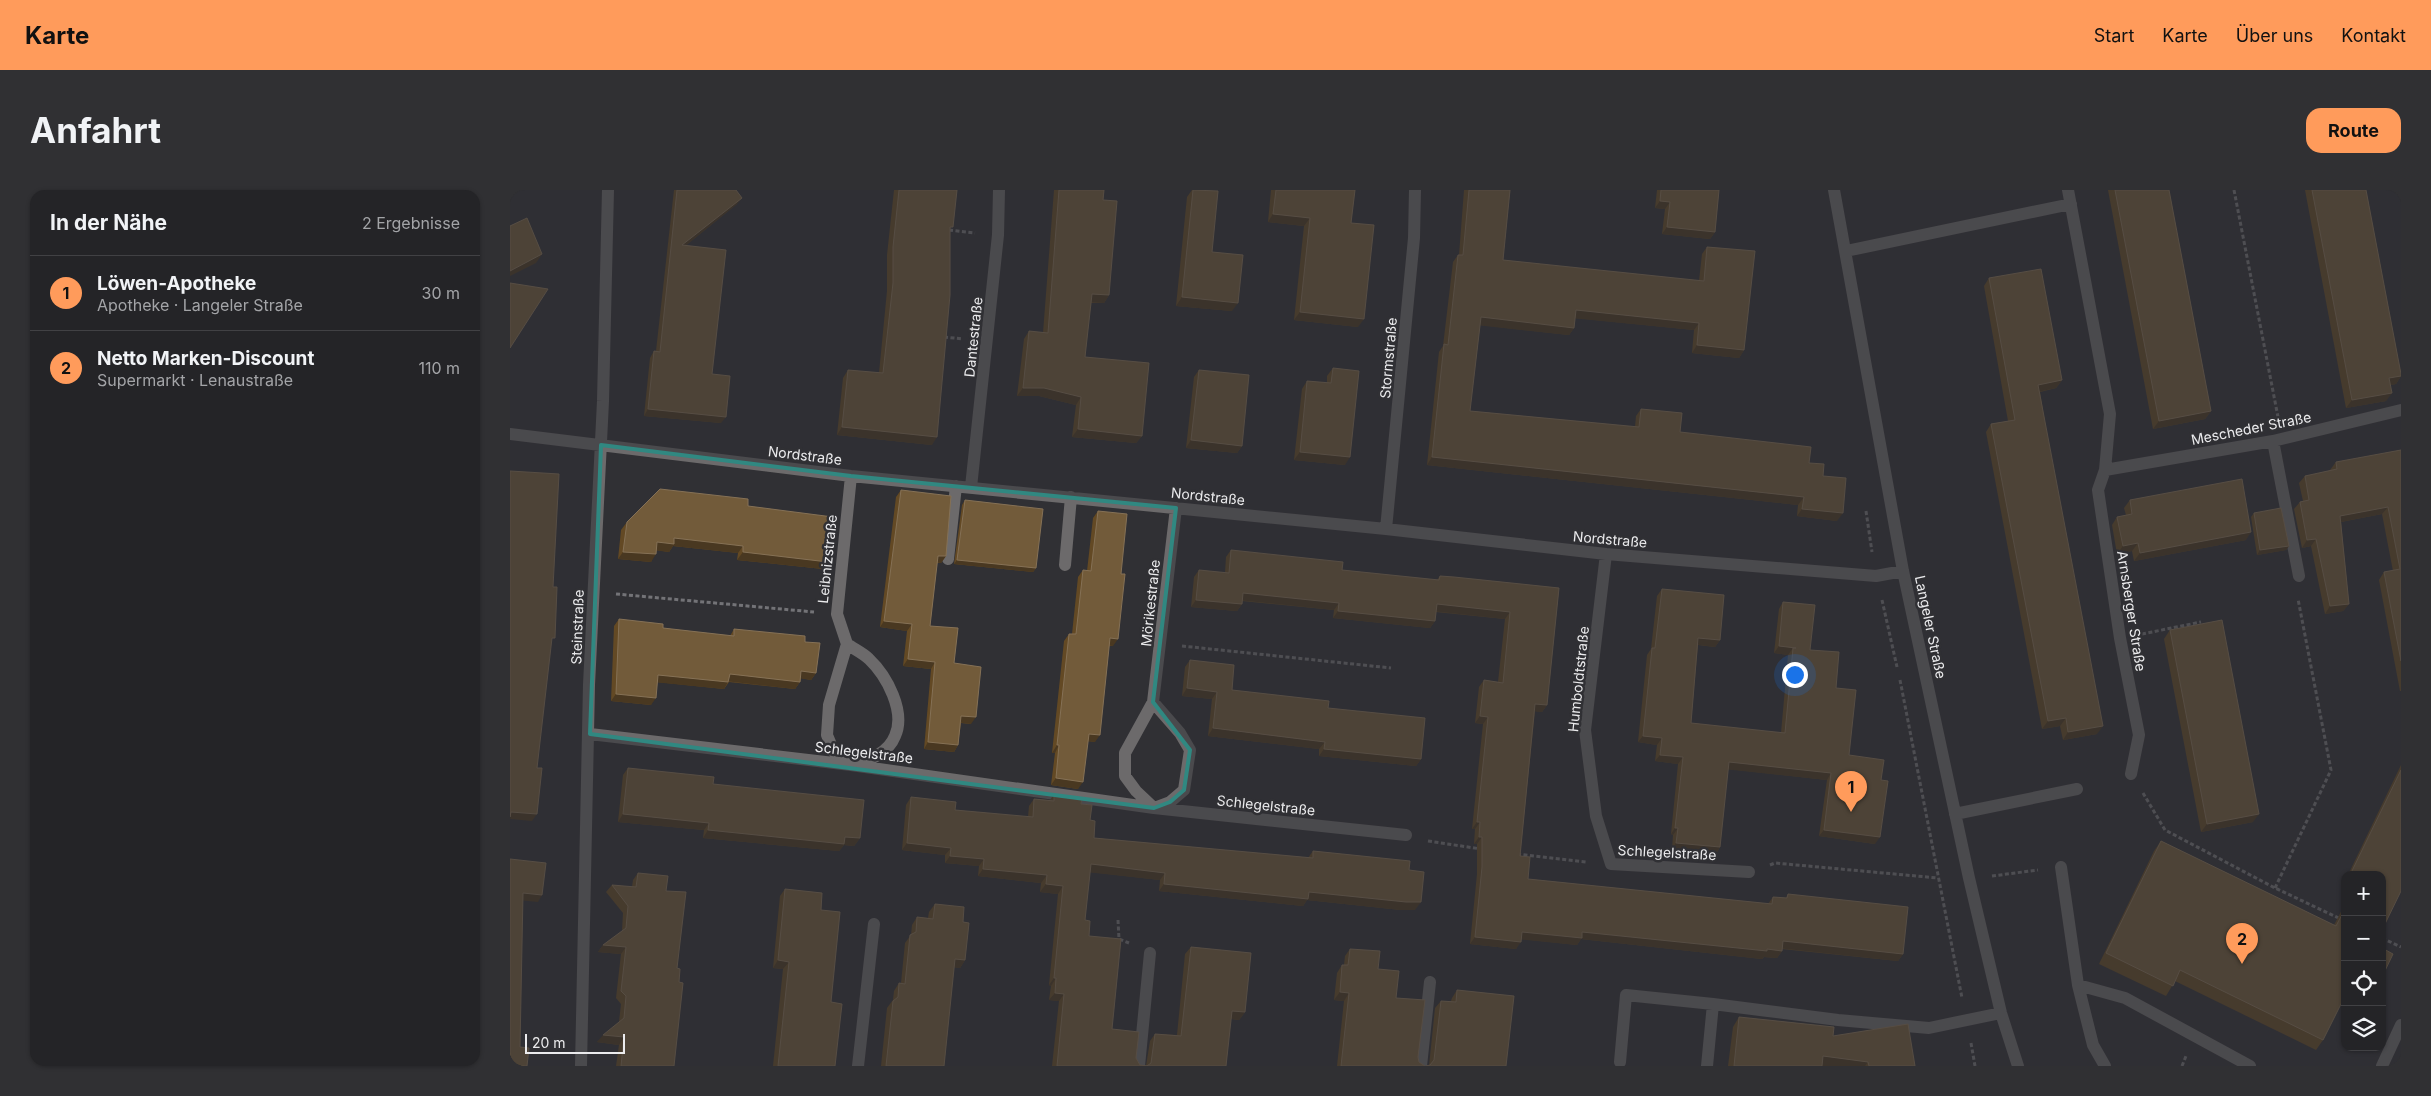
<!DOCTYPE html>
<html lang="de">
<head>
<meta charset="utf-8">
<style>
	body { margin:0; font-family:Inter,sans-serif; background:#303033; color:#f1f3f6 }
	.controls { position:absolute; right:15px; bottom:15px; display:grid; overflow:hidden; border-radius:10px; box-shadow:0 1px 4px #0004 }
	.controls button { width:45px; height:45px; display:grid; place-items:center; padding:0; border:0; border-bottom:1px solid #414144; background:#242427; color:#f1f3f6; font:25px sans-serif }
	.scale { position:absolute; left:15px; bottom:12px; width:100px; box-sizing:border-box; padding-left:5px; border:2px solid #ebebed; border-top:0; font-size:14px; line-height:18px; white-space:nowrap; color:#ebebed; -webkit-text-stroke:4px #303034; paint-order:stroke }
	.you { position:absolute; left:1284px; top:484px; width:18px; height:18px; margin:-12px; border:4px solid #fff; border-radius:50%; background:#1a73e8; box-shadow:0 0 0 8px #1a73e833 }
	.badge { display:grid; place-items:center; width:32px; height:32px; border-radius:50%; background:#ff9b5b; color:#111; font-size:16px; font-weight:700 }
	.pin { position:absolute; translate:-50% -41px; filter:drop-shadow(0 1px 2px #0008) }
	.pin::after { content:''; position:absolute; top:26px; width:18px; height:15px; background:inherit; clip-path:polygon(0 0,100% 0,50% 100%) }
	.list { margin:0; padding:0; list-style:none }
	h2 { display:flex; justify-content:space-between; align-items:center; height:65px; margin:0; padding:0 20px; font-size:21px }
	h2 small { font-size:16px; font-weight:400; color:#a3a4a7 }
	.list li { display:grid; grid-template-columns:32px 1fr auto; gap:15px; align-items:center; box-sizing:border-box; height:75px; padding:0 20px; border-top:1px solid #414144 }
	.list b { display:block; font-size:19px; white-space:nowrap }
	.list p { margin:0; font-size:16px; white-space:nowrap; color:#a3a4a7 }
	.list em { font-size:16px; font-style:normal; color:#a3a4a7 }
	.icon { flex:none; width:28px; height:28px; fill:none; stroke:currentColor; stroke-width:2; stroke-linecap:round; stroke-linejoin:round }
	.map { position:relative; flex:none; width:1891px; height:876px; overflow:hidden; border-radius:15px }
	header { display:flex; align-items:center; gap:30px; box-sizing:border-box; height:70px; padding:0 25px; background:#ff9b5b; color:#111 }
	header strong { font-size:24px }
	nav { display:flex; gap:28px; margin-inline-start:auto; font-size:18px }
	.intro { display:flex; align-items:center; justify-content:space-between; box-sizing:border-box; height:120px; padding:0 30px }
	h1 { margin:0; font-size:35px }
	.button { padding:12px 22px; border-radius:15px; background:#ff9b5b; color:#111; font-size:18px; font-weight:700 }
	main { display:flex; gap:30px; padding:0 30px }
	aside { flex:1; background:#242427; border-radius:15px; box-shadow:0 1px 4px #0004 }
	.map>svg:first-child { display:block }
</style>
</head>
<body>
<header>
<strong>Karte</strong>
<nav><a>Start</a><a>Karte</a><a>Über uns</a><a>Kontakt</a></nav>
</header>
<div class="intro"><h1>Anfahrt</h1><a class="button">Route</a></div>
<main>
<aside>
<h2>In der Nähe<small>2 Ergebnisse</small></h2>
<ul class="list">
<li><span class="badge">1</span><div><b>Löwen-Apotheke</b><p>Apotheke · Langeler Straße</p></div><em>30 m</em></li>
<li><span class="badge">2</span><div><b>Netto Marken-Discount</b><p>Supermarkt · Lenaustraße</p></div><em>110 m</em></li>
</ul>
</aside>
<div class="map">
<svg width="1891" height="876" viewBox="0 0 1891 876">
	<rect width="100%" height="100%" fill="#303034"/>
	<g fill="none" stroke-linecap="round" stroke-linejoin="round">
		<path stroke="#737377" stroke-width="3" stroke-dasharray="4 2.5" stroke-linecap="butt" d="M1724 0 1768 227
			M439 40 465 43
			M434 147 453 149
			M1356 321 1362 362
			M106 404 304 422
			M1372 410 1387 477
			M1632 444 1691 432
			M672 456 881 478
			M1390 490 1452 808
			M1633 603 1655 640 1765 698 1835 731
			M918 651 971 659
			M1007 664 1076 672
			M1260 675 1265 673 1428 688
			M1482 686 1528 680
			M1765 698 1821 580 1788 409
			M608 730 609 749 619 753
			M1872 748 1891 757
			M1461 853 1465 876
			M1672 876 1676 866"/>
		<path stroke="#6c6a6b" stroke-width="12" d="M1324 0 1393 381 1459 688 1491 823 1508 876
			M1558 0 1600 224 1595 280 1588 300 1610 448 1629 545 1621 584
			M1336 61 1561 14
			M0 244 341 286 876 339 1096 364 1366 386 1393 381
			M1763 251 1789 386
			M1595 280 1763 251 1891 220
			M461 297 488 45 489 0
			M876 339 904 48 905 0
			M1096 364 1075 540 1086 626 1101 674 1239 682
			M438 369 446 296
			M555 375 561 307
			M337 454C344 459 353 463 359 469 377 486 396 522 385 546 378 564 358 571 341 575L324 562 317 545 319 515 337 454 327 424 341 286
			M643 512 670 543 680 560 674 600 660 612 644 618 626 601 615 586V563L643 512 666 318
			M80 544 341 575 644 618 896 645
			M1445 624 1567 599
			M1551 677 1568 795 1583 855 1595 876
			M1568 795 1615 808 1740 876
			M1110 872 1116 805 1203 814 1328 830 1419 838 1491 823
			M71 876 79 495 93 211 98 0
			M348 876 364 734
			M629 876 640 763
			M911 876 920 792
			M1197 876 1203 814
			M1872 876 1891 835"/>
	</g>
	<path fill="#634924" d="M164 0H226L227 14 175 56 202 184 211 233 134 226 140 168 144 161H146Z
		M384 0H447L440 41 422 255 327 245 333 188 338 180 369 183 377 101V65Z
		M544 0H594L593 10 599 105 594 113H581L575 167 632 246 626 253 562 247 566 215 529 206H507L514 149 519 141 533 143Z
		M682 0H695L702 62 722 121 666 116 677 7Z
		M761 0H845L841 33 848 137 784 130 794 36 758 32Z
		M954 0H1000L993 70 1189 91 1192 64 1197 57 1234 160 1229 168 1182 163 1184 140 1065 128 1064 138 1059 145 970 135 960 221 1125 237 1126 226 1131 219 1170 242 1299 273 1313 286 1327 331 1287 326 1288 315 917 275 929 162 933 156 943 72 948 65H949Z
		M1147 0H1209L1205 42 1200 49 1152 44 1155 19 1145 18Z
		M1598 0H1659L1701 221 1695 229 1643 239Z
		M1795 0H1856L1891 184V186L1886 194 1880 195 1876 211 1836 218Z
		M1479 88 1552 190 1546 198 1530 202 1587 544 1553 550 1550 536 1532 539 1476 242 1481 234 1498 231 1474 96Z
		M823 178 835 275 784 270 792 199 797 191 817 193V186Z
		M689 180 732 256 727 263 676 258 684 187Z
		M1891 260V501H1890L1869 390 1874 382 1883 381 1872 324 1831 332 1839 414 1833 421 1815 424 1801 356 1792 358 1784 319 1790 312 1793 311 1789 293 1795 286 1820 281V280L1826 272Z
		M391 300 436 366 431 373H427L420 436 444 473 461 534 451 533 448 555 444 562 414 559 421 479 393 476 397 441 370 437 386 307Z
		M455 310 526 378 523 382 444 374 452 315Z
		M1620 310 1736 350 1624 371 1622 361 1607 364 1602 335 1607 327 1616 325 1614 318Z
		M238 316 318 372 313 379 227 370 228 363 163 356 159 362 146 360 141 372 108 369 111 340 117 332Z
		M588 321 603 456H599L585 552 578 551 568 599 541 595 545 563H542L554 451 559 444H562L568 387 573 380 577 381 583 328Z
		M1744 323 1779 356 1776 360 1747 365 1741 327Z
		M721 360 832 380 927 390 930 386 1049 398 1037 515 1032 522 1025 521 1010 666 1018 689 1258 714 1263 707 1276 708 1278 704 1393 764 1388 771 1272 759V761L1267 768 1254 767 1252 769 1071 749 1067 755 1011 749 1006 759 960 754 967 684V654H964L965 639H962L973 534 965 533 969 497 974 490 988 492 995 429 926 422 925 431 920 438 823 428 824 420 732 411V414L727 421 681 417 684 387 689 380 715 383 716 367Z
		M1152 399 1210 450 1205 457 1188 455 1181 533 1271 543 1278 465 1264 463 1269 419 1273 412 1300 460 1326 498 1339 565 1371 590 1365 654 1309 646 1317 590 1218 579 1210 657 1206 664 1162 659 1163 645 1161 644 1168 574 1145 571 1147 555 1128 552 1137 465 1141 459 1147 406Z
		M109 429 153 438 220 446 224 439 295 452 306 483 301 490 291 488 290 492 285 499 219 492 214 499 147 492 141 515 101 511 104 436Z
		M1660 440 1743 632 1691 642 1654 449Z
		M680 470 722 500 818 518 911 569 906 576 809 566V559L698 546 702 509 672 506 675 477Z
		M1891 575V701L1872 685H1838Z
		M118 578 203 594 350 648 344 656 334 655 329 661 193 648 194 640 108 632 113 585Z
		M544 604 571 614 580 630 584 648 798 668 803 661 899 680 905 720H891L797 710 793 716 649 701 650 690 580 682 575 730 602 839 626 868 630 875 636 876 640 851 645 844 667 845 675 764 681 757 735 822 729 830 721 829 716 876H542L549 811 539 810 541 796 539 795 548 704 530 702 531 693 468 686 469 676 435 673V665L392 660 396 615 401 607 445 620 518 627 519 616 524 609 540 610Z
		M1651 651 1824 735 1835 714V806L1813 850 1806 860 1665 791 1656 806 1589 774 1644 661Z
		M128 683 156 701 169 792 164 876H106L109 855 87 852 109 832 111 814 106 808 111 764 88 762 93 755 112 741 113 723 96 702 102 695 122 697 123 690Z
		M275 699 311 720 321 812 325 876H263L273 779 263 778 270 706Z
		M425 714 453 732 455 770 450 778 444 777 434 876H371L377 818 383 810 384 801 389 793H391L395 753 401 745 402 735 407 727 418 728 419 722Z
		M840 759 868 779 886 808 908 867 909 872 915 876H827L834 811 824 810 827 783 832 775H834L835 766Z
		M947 800 996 876H919L925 818 931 811H941L942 808Z
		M1229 827 1323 846 1405 876H1218L1223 837Z"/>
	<path fill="#493821" d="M232 8 227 14 168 62 172 55Z
		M1150 11 1160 12 1155 19 1145 18Z
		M763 24 800 28 794 36 758 32Z
		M1157 37 1205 42 1200 49 1152 44Z
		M32 64 26 73 0 86V81Z
		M582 104 599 105 594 113 576 112Z
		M672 107 728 113 722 121 666 116Z
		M1066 120 1189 133 1184 140 1061 128Z
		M790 122 854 129 848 137 784 130Z
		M971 127 1064 138 1059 145 966 135Z
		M1187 155 1234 160 1229 168 1182 163Z
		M1891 186 1886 194 1873 196 1879 188Z
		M1552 190 1546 198 1523 203 1528 195Z
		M513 198H534L571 207 566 215 529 206H507Z
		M1882 203 1876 211 1836 218 1842 210Z
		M138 219 216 227 211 233 134 226Z
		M1701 221 1695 229 1643 239 1649 231Z
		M332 237 427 247 422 255 327 245Z
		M568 239 632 246 626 253 562 247Z
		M681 250 732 256 727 263 676 258Z
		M790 262 840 267 835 275 784 270Z
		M922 267 1294 307 1288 315 917 275Z
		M1878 317 1872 324 1825 333 1830 326Z
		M1292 319 1333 323 1327 331 1287 326Z
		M1741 342 1736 350 1624 371 1630 363Z
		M164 348 233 356 228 363 163 356 159 362 142 360 147 352Z
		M1806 349 1801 356 1792 358 1797 350Z
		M1628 353 1622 361 1607 364 1613 356Z
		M1779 356 1776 360 1747 365 1750 360Z
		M113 362 146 364 141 372 108 369Z
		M233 362 318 372 313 379 227 370Z
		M428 366H436L431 373 423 372Z
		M447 370 526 378 523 382 444 374Z
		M733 403 829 413 824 420 728 410Z
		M686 410 732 414 727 421 681 417Z
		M927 414 1000 422 995 429 922 421Z
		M1839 414 1833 421 1815 424 1820 416Z
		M828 421 925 431 920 438 823 428Z
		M374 431 402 434 397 441 370 437Z
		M600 448 608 449 603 456 595 455Z
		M1188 448 1210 450 1205 457 1183 454Z
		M1269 456 1283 458 1278 465 1264 463Z
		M398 469 425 472 421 479 393 476Z
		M291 481 306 483 301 490 287 488Z
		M220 484 290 492 285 499 215 491Z
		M148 485 218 492 214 499 143 492Z
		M677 498 707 502 702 509 672 506Z
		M106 504 146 508 141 515 101 511Z
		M1025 514 1037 515 1032 522 1020 521Z
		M451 526 466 527 461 534 446 532Z
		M970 526 978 527 973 534 965 533Z
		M1556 528 1550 536 1532 539 1538 531Z
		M1593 536 1587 544 1553 550 1558 542Z
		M703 538 815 552 809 559 698 546Z
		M579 544 590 545 585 552 574 551Z
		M1133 546 1152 548 1147 555 1128 552Z
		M418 552 448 555 444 562 414 559Z
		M547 555H549L545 563H542Z
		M814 559 911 569 906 576 809 566Z
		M1150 565 1173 567 1168 574 1145 571Z
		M1219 572 1321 583 1317 590 1214 579Z
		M546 588 573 592 568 599 541 595Z
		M1 622 27 624 22 631 0 629Z
		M113 624 199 633 194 640 108 632Z
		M1749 624 1743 632 1691 642 1697 634Z
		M967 632H970L965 639H962Z
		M1165 638H1168L1163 645 1161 644Z
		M198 640 335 647 350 648 344 656 334 655 329 661 193 648Z
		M1314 640 1370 647 1365 654 1309 646Z
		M969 647H972L967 654H964Z
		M397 653 441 658 435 665 392 660Z
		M1166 653 1210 657 1206 664 1162 659Z
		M440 666 474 669 469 676 435 673Z
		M581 674 655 683 650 690 576 682Z
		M473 679 537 685 531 693 468 686Z
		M536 694 553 696 548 704 530 702Z
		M654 694 799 702 911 712 905 720H891L797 710 793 716 649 701Z
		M13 703 32 705 28 712 8 710Z
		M1012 742H1072L1272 761 1267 768 1254 767 1252 769 1071 749 1067 755 1007 749Z
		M965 747 1011 752 1006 759 960 754Z
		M1273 751 1393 764 1388 771 1268 758Z
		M93 755 116 757 111 764 88 762Z
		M445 769 455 770 450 778 440 777Z
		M268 770 279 772 273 779 263 778Z
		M544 788H546L541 796 539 795Z
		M830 802 839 803 834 811 824 810Z
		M545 803 554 804 549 811 539 810Z
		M722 821 735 822 729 830 716 828Z
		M93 845 114 847 109 855 87 852Z
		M1313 866 1358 872 1355 876H1310Z"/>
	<path fill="#725b3a" stroke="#857156" d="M167 0H226L232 8 172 55 216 60 202 184 220 186 216 227 138 219 144 161 150 162Z
		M389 0H447L443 37H440V105L427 247 332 237 338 180 373 183 383 93V57Z
		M549 0H594L593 10 607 11 599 105 582 104 575 167 639 173 632 246 568 239 571 207 534 198H513L519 141 538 143Z
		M683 0 708 1 702 62 733 65 728 113 672 107Z
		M766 0H845L841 33 864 35 854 129 790 122 800 28 763 24Z
		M959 0H1000L993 70 1194 91 1197 57 1245 61 1234 160 1187 155 1189 133 1066 120 1064 138 971 127 960 221 1129 237 1131 219 1172 223 1170 242 1301 257 1299 273 1314 274 1313 286 1336 288 1333 323 1292 319 1294 307 922 267 934 154 938 155 948 65H953Z
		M1151 0H1209L1205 42 1157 37 1160 12 1150 11Z
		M1605 0H1659L1701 221 1649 231Z
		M1802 0H1856L1891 184V186L1879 188 1882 203 1842 210Z
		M17 28 32 64 0 81V36Z
		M1531 79 1552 190 1528 195 1593 536 1558 542 1556 528 1538 531 1481 234 1505 230 1479 88Z
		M0 93 38 99 0 158Z
		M823 178 849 181 840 267 790 262 797 191 821 193Z
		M689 180 739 185 732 256 681 250Z
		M1891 260V471L1874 382 1890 379 1878 317 1830 326 1839 414 1820 416 1806 349 1797 350 1790 312 1799 310 1795 286 1827 279 1826 272Z
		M0 281 49 284 43 397H47L45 448H42L27 578H32L27 624 1 622 0 627Z
		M1732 289 1741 342 1630 363 1628 353 1613 356 1607 327 1622 324 1620 310Z
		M150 299 238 309V316L323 327 318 372 233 362V356L164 348V354L147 352 146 364 113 362 117 332Z
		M391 300 441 306 436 366H428L420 436 448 438 444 473 471 477 466 527 451 526 448 555 418 552 425 472 398 469 402 434 374 431Z
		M455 310 533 319 526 378 447 370Z
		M1771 318 1779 356 1750 360 1744 323Z
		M588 321 617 324 611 384H615L608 449 600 448 590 545 579 544 573 592 546 588 549 555H547L559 444H566L573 380 581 381Z
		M721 360 833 372 832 380 929 390 930 386 944 387 1049 398 1037 515 1025 514 1010 666 1020 667 1018 689 1262 714 1263 707 1277 708 1278 704 1398 717 1393 764 1273 751 1272 761 1257 759V761L1072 742V748L1012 742 1011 752 965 747 972 677V647H969L970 632H967L978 527 970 526 974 490 993 493 1000 422 927 414 925 431 828 421 829 413 733 403 732 414 686 410 689 380 719 383Z
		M1152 399 1214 405 1210 450 1188 448 1181 533 1275 543 1283 458H1286L1269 456 1273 412 1305 415 1300 460 1329 462 1326 498 1346 500 1339 565 1374 570 1371 590 1378 591 1370 647 1314 640 1321 583 1219 572 1210 657 1166 653 1168 638H1165L1173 567 1150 565 1152 548 1133 546 1142 458H1145Z
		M109 429 153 434V438L224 446V439L295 446V452L310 453 306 483 291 481 290 492 220 484 218 492 148 485 146 508 106 504Z
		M1712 430 1749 624 1697 634 1660 440Z
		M680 470 724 475 722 500 819 511 818 518 915 528 911 569 814 559 815 552 703 538 707 502 677 498Z
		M118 578 204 587 203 594 354 610 350 648 335 647 334 654 198 640 199 633 113 624Z
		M1891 580V701L1872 740V685H1840Z
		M544 604 572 608 571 614 582 615 580 630 585 631 584 648 803 668V661L900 671 899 680 914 682 911 712H896L799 702 798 709 654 694 655 683 581 674 575 730 580 731 579 746 611 749 602 839 629 842 626 868 630 875 637 876 641 873 645 844 671 846 681 757 741 763 735 822 722 821 716 876H547L554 804 545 803 546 788H544L553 696 536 694 537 685 473 679 474 669 440 666 441 658 397 653 401 607 446 612 445 620 523 627 524 609 544 611Z
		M1651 651 1826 736 1835 719V806L1813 850 1670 780 1663 796 1596 763Z
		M0 669 36 673 32 705 13 703 10 857 19 858 17 876H0Z
		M128 683 158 686 156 701 176 702 167 778 170 779 169 792 173 793 164 876H111L114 847 93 845 114 828 116 806 111 801 116 757 93 755 116 738 118 716 102 695 126 697Z
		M275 699 312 703 311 720 330 722 321 812 332 814 325 876H268L279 772 268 770Z
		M425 714 454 717 453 732 459 733 455 770 445 769 434 876H376L383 811 388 807 389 793 395 794 400 745 406 742 407 727 423 729Z
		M1872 758 1883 764 1872 787Z
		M840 759 870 761 868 779 889 781 886 808 915 810 908 867 909 872 915 876H831L839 803 830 802 832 775H838Z
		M947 800 1004 806 996 876H916L920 875 924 870 931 811 946 812Z
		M1229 827 1324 837 1323 846 1398 834 1405 876H1359L1358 872 1313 866 1312 876H1224Z"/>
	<path d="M0 0H1891V876H0ZM91 255 341 286 666 318 643 512 680 560 674 600 660 612 644 618 80 544Z" fill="#303034" fill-opacity=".55" fill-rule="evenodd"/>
	<path fill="none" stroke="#308881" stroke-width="4" stroke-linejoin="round" d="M91 255 341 286 666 318 643 512 680 560 674 600 660 612 644 618 80 544Z"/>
	<g text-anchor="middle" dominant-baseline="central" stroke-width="5" stroke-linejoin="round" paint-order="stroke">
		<g font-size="14" fill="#ebebed" stroke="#303034">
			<text transform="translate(463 147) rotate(-84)">Dantestraße</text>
			<text transform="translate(878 168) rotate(-85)">Stormstraße</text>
			<text transform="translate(1741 238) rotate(-11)">Mescheder Straße</text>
			<text transform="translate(295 265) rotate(7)">Nordstraße</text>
			<text transform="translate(698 306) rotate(6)">Nordstraße</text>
			<text transform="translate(1100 349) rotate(5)">Nordstraße</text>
			<text transform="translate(317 369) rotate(-84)">Leibnizstraße</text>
			<text transform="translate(640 413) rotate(-84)">Mörikestraße</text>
			<text transform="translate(1622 421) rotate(81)">Arnsberger Straße</text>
			<text transform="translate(67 437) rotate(-88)">Steinstraße</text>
			<text transform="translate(1421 437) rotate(78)">Langeler Straße</text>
			<text transform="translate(1068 489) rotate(-84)">Humboldtstraße</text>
			<text transform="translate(354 562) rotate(7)">Schlegelstraße</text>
			<text transform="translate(756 615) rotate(6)">Schlegelstraße</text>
			<text transform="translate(1157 662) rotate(3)">Schlegelstraße</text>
		</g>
	</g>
</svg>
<div class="controls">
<button>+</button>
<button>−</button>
<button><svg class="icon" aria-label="locate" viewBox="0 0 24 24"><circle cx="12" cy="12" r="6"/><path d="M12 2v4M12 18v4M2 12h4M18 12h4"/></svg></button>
<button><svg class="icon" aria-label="layers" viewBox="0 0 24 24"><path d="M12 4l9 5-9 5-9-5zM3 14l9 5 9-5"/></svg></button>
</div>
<div class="scale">20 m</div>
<div class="you"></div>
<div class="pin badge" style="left:1341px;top:622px">1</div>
<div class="pin badge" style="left:1732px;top:774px">2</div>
</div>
</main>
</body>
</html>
